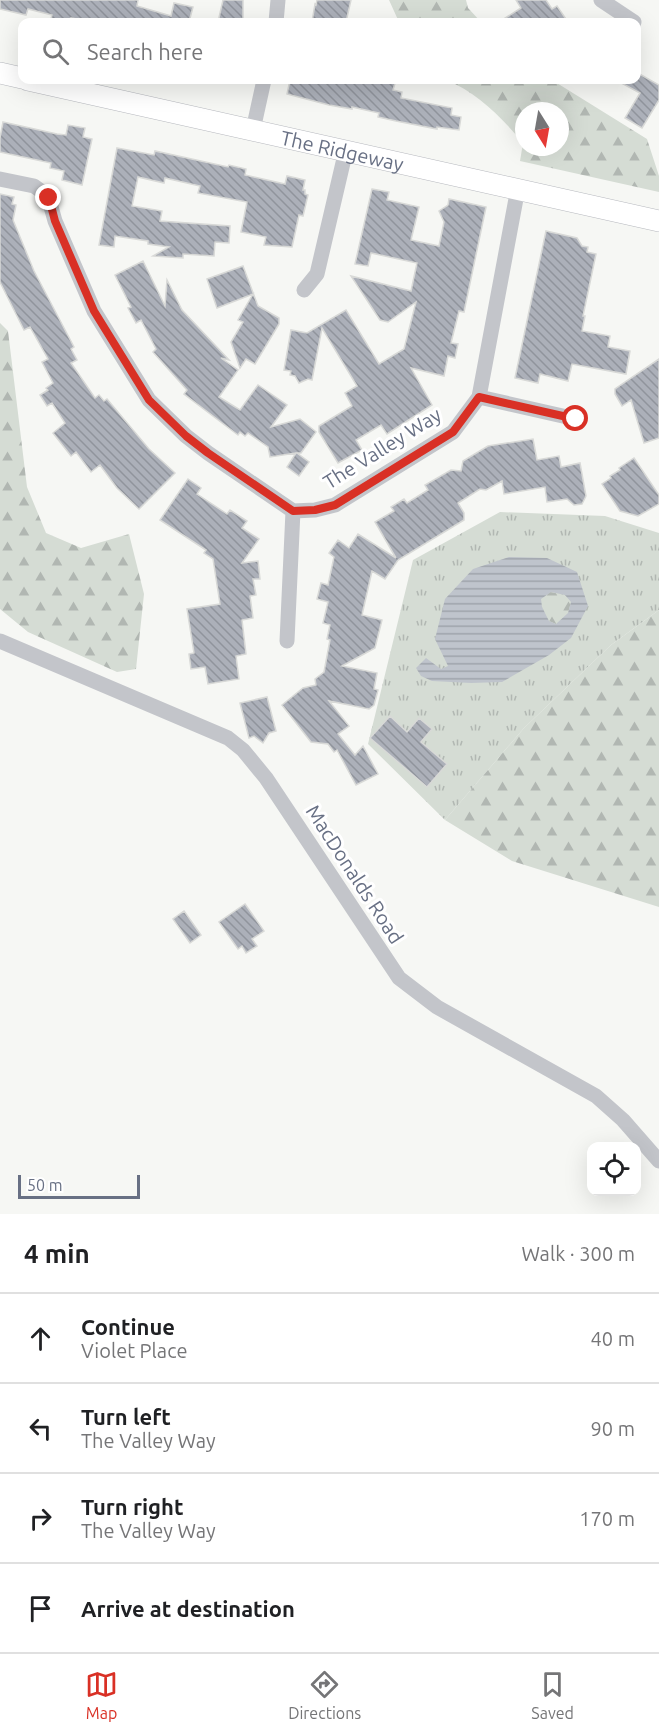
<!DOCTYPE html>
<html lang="en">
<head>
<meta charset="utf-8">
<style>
	body { margin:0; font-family:Ubuntu,sans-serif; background:#f6f6f6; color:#202124 }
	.controls { position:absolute; right:18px; bottom:18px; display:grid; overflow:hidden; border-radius:12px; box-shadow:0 6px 24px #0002 }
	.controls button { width:54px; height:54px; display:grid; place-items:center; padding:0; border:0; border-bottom:2px solid #e0e0e0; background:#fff; color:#202124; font:30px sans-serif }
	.compass { position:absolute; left:515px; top:102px; width:54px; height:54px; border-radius:50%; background:#fff; box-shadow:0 6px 24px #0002; rotate:169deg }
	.scale { position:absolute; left:18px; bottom:15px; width:122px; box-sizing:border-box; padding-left:6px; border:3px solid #687084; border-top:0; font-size:16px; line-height:21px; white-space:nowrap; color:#687084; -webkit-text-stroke:4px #fff; paint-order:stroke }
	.stop { position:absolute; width:18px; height:18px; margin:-14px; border:4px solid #d93025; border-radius:50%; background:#fff }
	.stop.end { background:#d93025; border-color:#fff; box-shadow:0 2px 6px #0008 }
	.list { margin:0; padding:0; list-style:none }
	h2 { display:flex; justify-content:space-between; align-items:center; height:78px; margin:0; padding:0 24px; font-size:26px }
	h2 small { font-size:20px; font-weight:400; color:#757577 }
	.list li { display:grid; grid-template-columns:39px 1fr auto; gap:18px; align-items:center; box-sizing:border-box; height:90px; padding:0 24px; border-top:2px solid #e0e0e0 }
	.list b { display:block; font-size:22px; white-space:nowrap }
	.list p { margin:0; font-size:20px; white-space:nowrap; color:#757577 }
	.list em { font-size:20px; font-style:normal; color:#757577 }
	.icon { flex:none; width:33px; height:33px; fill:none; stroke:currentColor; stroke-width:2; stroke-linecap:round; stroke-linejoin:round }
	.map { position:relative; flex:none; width:659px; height:1214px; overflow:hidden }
	.search { position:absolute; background:#fff; box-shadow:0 6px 24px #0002; left:18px; right:18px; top:18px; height:66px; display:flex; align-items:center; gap:15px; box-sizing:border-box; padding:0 21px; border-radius:12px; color:#757577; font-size:22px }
	.sheet { height:438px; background:#fff }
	nav { display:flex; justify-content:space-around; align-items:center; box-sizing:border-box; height:84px; border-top:2px solid #e0e0e0; background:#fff; font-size:16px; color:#757577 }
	nav a { display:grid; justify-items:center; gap:3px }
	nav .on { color:#d93025 }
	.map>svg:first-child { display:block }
</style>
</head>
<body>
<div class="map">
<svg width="659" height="1214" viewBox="0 0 659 1214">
	<defs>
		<pattern id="grass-tufts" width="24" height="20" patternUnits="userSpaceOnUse" patternTransform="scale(1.5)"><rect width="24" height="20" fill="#d5dcd4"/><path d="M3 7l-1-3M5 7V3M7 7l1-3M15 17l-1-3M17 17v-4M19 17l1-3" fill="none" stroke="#b1b7b2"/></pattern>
		<pattern id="forest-firs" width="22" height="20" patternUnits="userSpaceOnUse" patternTransform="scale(1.5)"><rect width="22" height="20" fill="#d5dcd4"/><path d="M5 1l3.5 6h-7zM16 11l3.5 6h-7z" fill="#b1b7b2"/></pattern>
		<pattern id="water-rules" width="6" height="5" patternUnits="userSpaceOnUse" patternTransform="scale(1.5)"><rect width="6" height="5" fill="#bfc4cc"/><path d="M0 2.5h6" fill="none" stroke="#9fa4ab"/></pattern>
		<pattern id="building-back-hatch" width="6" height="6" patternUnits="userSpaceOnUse" patternTransform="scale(1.5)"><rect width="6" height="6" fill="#acb0b9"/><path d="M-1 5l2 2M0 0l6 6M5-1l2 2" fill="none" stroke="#90949c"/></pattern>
	</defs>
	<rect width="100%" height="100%" fill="#f6f7f4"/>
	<path fill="url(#grass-tufts)" d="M500 512 605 516 659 533V610L611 645 524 728 445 820 368 744 413 560Z"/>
	<path fill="url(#forest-firs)" fill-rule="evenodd" d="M389 0H466L468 8 481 22H399Z
		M446 80H552L647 139 659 176V192L520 161 523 143C502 118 477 92 446 80ZM524 111H560V147H524Z
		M0 323 8 331 27 487 46 533 81 548 129 534 144 594 136 669 117 672 28 632 0 609Z
		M550 592 565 595 571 602 568 613 556 624 549 621 542 607 541 599Z
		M659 610V907L512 861 445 820 524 728 611 645Z"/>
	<path fill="url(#water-rules)" fill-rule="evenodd" d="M509 557 547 558 577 572 588 606 571 638 549 655 502 682 471 683 432 681 421 676 416 668 426 658 441 669 448 666 435 639 445 599 473 569ZM551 592 565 595 571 602 568 613 556 624 549 621 542 607 541 599Z"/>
	<path fill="url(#building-back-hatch)" stroke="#d8d9d7" stroke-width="1.5" d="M0 0H138L137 6 171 16 174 3 193 7 189 22H91L71 18 70 22H67L51 19 52 15 28 9 26 15 0 9Z
		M223 0H243V22H218Z
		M317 0H351L346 22H312L315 4 316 5Z
		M516 0H546L552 9 557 6 568 22H499L521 8Z
		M636 72 659 85V100L642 128 625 118 640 93 616 80H636Z
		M290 80H396L393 90 402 92 401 98 452 108 451 115 461 117 459 130 437 127V129L396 121 378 117 379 113 352 107V109L329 105 287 94Z
		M3 122 57 134 66 135 68 125 85 128 83 137 92 139 82 185 62 180 64 171 50 168 51 163 0 152V138Z
		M117 148 154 155 155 151 228 167 229 165 246 169 245 175 285 184 287 176 305 180 303 190H305V194L308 195 303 216 299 215 292 247 264 245 266 237 241 232 247 202 198 193 200 186 165 178 164 183 138 177 132 206 162 211 160 221 230 226 229 243 215 242 214 256 183 254V258L153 256 169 247 148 244V241L115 236 114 247 99 245Z
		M372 189 389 192 387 200 419 207 411 240 439 246 444 222 439 211 448 205 449 199 486 207 464 312 459 311 451 343 458 344 455 358 448 356 444 376 411 368 432 405 387 434 381 425 356 440 362 450 338 463 319 432V426L352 406 345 393 357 386 322 328 312 380 308 379 299 383 295 376 290 375 291 371 284 370 291 330 307 333 346 310 379 364 404 349 416 302 388 322 380 320 351 276 411 291 417 263 371 253 368 266 355 264Z
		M0 194 14 197 12 204 16 205 13 220 34 271 74 347 71 349 77 360 71 363 95 398 99 395 104 401 107 399 149 449 175 473 139 509 117 488 100 465 91 472 76 452 71 456 53 433 65 423 52 403 47 406 40 395 48 390 46 388 53 383 42 362 48 359 30 327 24 330 0 282Z
		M546 231 577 238 582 246 588 247 587 252 596 254 583 316H585L582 331 610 336 608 347 630 351 626 374 572 364 568 381 540 374 538 383 515 378Z
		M143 261 165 306 167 280 182 310 229 360 221 358 238 370 219 397 240 410 258 385 287 405 271 427 300 419 316 432 301 453H297L309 462 299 476 287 467 296 453 270 457 268 447 248 433 245 436 240 432 238 435 184 394 187 390 153 352 156 349 141 320 136 323 128 308 131 307 115 275Z
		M243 266 258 306 279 318V324L255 364 246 359 240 368 231 342 243 322 238 320 253 294 217 308 207 279Z
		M659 359V438L644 443 631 400 622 406 615 394V389Z
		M533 439 537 460 559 456 561 467 580 463 586 496 582 504 574 505 567 499 547 502 545 487 504 494 502 481 486 490 480 489 458 503 464 513V520L398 560 385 579 372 571 362 615 382 620 375 648 342 666 377 673 374 689 378 690 374 705 369 709 329 701 349 726 338 734 355 755 363 746 378 774 356 785 337 750 334 752 328 744 311 742 282 705 303 688 316 685 315 679 324 672 330 640 327 639 330 625 323 623 328 602 317 599 321 583 328 585 334 557 329 553 338 540 349 548 358 534 396 558 375 522 394 511 391 507 404 499 407 503 428 490 425 485 451 470 461 471 463 461 488 446Z
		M634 458 659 495V504L638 516 620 511 602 484 611 478 610 476 620 470 619 468Z
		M188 479 201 488 197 494 227 514 230 510 247 521 242 528 259 539 242 563 258 561 260 579H253L256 595 250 596 253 618 242 620 246 654 236 656 239 679 208 684 205 667 191 669 189 654 194 653 187 609 220 604 213 559 204 553 206 550 160 520Z
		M267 697 276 731 269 733 263 743 254 736 249 738 240 703Z
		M390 716 407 732 419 718 432 729 421 742 447 764 427 787 370 738Z
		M245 904 264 931 252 939 257 946 246 953 242 946 238 949 219 922Z
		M184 911 201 935 190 943 173 919Z"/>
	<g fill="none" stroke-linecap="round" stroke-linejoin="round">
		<defs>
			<g id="secondary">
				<path d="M0 73 22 78"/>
				<path id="s1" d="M28 80 659 221"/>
			</g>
		</defs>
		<use href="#secondary" stroke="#b6b8be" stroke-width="22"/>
		<path stroke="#c3c5ca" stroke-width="15" d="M601 0 634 22
			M276 22 278 0
			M253 130 264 80
			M0 179 34 186 48 196 55 221 94 311 149 400 186 436 208 453 293 511 315 510 335 505 453 432 479 397 518 188
			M304 290 317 274 346 150
			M479 397 576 419
			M0 641 228 738 243 750 266 778 399 978 437 1007 596 1096 623 1120 659 1161
			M287 641 293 511"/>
		<use href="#secondary" stroke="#fff" stroke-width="21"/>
	</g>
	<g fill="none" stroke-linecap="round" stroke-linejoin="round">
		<path stroke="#d93025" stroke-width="8" d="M49 198 55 221 94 311 149 400 186 436 208 453 293 511 315 510 335 505 453 432 479 397 576 419"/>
	</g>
	<g text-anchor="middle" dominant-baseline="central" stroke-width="6" stroke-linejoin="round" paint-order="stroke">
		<g font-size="20" fill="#687084" stroke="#fff">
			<text stroke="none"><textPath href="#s1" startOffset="322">The Ridgeway</textPath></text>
			<text transform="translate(382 448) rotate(-32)">The Valley Way</text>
			<text transform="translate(355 874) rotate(57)">MacDonalds Road</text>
		</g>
	</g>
</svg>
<div class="controls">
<button><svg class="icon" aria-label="locate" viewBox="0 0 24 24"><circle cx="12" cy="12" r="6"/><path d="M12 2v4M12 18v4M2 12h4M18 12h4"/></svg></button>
</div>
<svg class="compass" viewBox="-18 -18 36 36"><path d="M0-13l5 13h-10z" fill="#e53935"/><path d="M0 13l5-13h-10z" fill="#757577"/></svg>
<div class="scale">50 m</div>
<div class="stop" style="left:576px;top:419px"></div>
<div class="stop end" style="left:49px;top:198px"></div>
<div class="search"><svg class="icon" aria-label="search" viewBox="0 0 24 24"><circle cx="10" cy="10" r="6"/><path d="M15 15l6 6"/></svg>Search here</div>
</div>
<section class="sheet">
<h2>4 min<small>Walk · 300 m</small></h2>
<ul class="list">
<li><svg class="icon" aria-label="ahead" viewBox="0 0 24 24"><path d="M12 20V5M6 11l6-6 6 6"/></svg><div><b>Continue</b><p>Violet Place</p></div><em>40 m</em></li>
<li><svg class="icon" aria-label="left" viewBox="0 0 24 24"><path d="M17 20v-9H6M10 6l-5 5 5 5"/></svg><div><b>Turn left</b><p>The Valley Way</p></div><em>90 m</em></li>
<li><svg class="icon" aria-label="right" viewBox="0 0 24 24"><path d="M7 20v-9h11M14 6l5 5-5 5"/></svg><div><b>Turn right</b><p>The Valley Way</p></div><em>170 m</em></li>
<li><svg class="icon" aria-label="arrive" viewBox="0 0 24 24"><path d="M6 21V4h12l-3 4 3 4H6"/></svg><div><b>Arrive at destination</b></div></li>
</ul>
</section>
<nav>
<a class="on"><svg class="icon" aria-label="map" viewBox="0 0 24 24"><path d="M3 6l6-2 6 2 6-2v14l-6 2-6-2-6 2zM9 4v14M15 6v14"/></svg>Map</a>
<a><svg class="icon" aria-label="directions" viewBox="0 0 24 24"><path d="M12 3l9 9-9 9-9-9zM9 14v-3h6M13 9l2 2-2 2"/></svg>Directions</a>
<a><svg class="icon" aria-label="saved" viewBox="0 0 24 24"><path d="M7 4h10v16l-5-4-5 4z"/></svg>Saved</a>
</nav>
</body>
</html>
